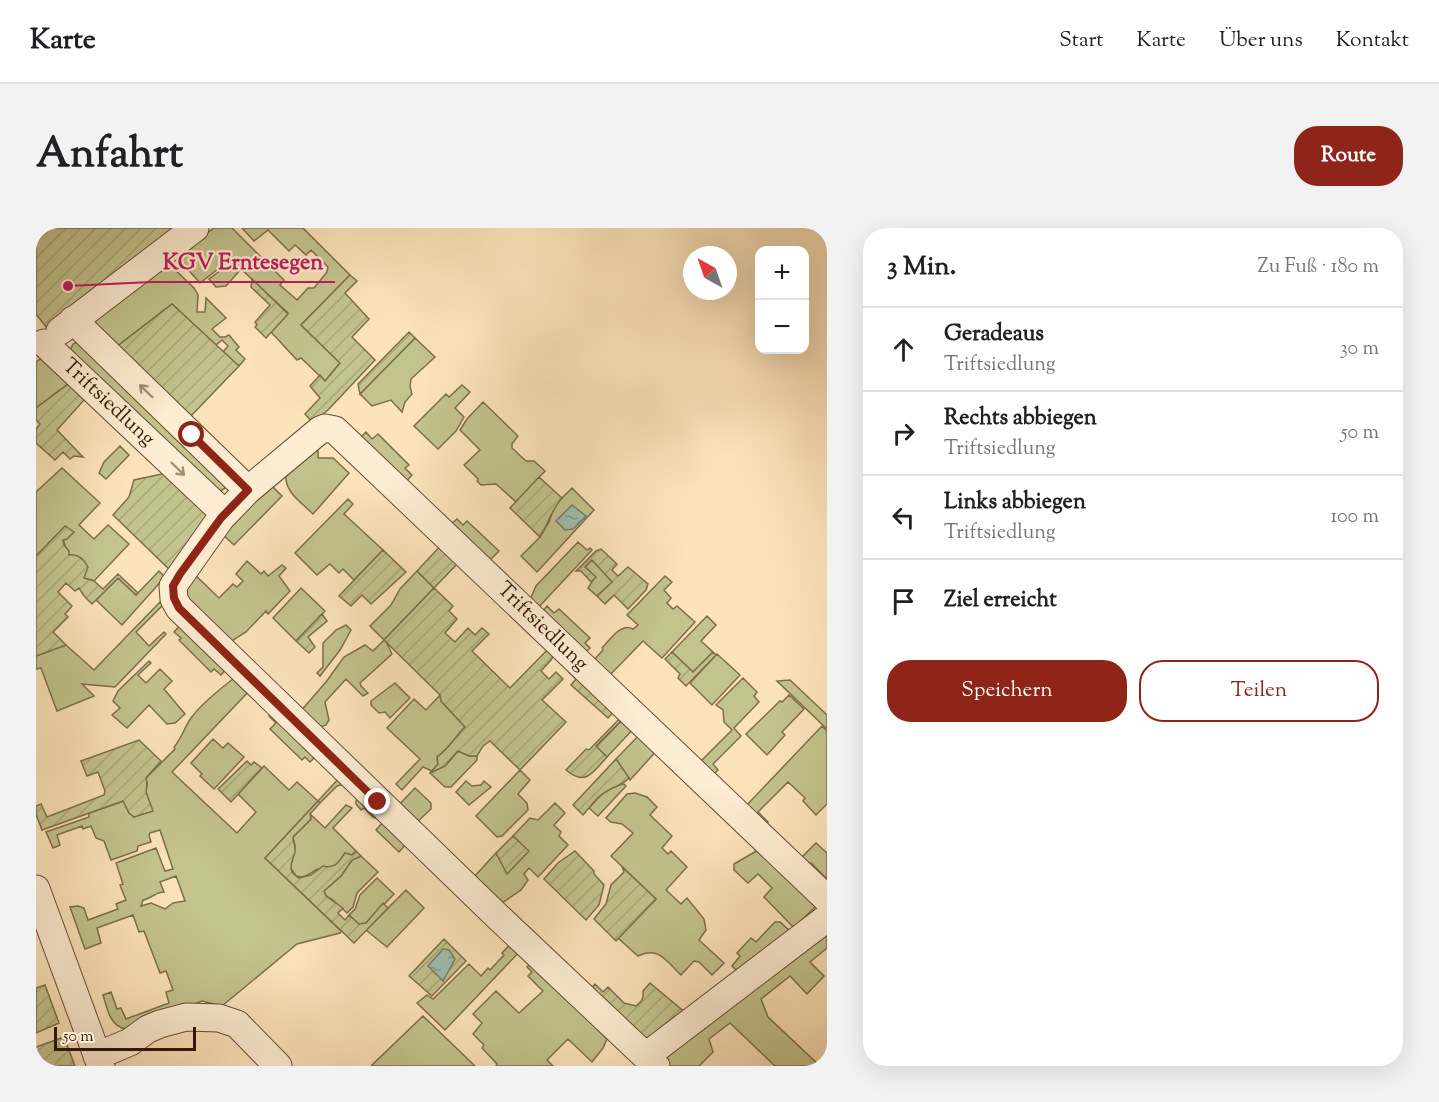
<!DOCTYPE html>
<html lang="de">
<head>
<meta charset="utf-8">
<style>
	body { margin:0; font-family:"Sorts Mill Goudy",serif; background:#f2f2f2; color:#202124 }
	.controls { position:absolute; right:18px; top:18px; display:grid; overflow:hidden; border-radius:12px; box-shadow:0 6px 24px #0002 }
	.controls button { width:54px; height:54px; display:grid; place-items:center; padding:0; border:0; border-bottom:2px solid #e0e0e0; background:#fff; color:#202124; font:30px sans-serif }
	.compass { position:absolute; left:647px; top:18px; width:54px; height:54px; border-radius:50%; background:#fff; box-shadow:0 6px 24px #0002; rotate:320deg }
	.scale { position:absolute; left:18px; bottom:15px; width:142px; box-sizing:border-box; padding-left:6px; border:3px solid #37190a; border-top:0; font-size:16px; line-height:21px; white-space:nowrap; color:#37190a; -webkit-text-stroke:4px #fdedd2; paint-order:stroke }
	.stop { position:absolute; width:18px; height:18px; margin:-14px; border:4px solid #8f2418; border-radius:50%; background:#fff }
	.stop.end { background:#8f2418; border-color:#fff; box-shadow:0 2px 6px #0008 }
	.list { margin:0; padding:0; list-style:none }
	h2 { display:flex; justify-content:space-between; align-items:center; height:78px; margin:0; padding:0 24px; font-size:26px }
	h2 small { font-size:20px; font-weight:400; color:#757577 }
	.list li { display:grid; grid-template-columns:39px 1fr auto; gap:18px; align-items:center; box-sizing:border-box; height:84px; padding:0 24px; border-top:2px solid #e0e0e0 }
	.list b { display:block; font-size:22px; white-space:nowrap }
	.list p { margin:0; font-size:20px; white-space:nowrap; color:#757577 }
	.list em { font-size:20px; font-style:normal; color:#757577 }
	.actions { display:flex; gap:12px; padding:18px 24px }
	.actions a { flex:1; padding:14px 0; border:2px solid #8f2418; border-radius:24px; text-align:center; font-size:21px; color:#8f2418 }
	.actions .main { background:#8f2418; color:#fff }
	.icon { flex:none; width:33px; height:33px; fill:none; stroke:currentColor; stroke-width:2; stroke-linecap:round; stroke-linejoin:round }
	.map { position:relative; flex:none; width:791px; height:838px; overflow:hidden; border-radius:24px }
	header { display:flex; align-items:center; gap:36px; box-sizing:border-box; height:84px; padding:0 30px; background:#fff; border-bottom:2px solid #e0e0e0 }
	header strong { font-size:28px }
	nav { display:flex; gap:33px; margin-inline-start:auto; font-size:21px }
	.intro { display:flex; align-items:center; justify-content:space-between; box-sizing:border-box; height:144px; padding:0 36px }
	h1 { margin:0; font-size:42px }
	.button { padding:15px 27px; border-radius:24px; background:#8f2418; color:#fff; font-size:21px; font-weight:700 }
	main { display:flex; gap:36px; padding:0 36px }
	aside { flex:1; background:#fff; border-radius:24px; box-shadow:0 6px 24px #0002 }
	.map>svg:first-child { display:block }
</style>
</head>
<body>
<header>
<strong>Karte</strong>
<nav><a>Start</a><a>Karte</a><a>Über uns</a><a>Kontakt</a></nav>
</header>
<div class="intro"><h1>Anfahrt</h1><a class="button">Route</a></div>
<main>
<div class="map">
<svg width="791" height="838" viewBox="0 0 791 838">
	<defs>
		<pattern id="forest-firs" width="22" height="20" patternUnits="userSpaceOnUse" patternTransform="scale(1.5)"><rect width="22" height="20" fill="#c3c38d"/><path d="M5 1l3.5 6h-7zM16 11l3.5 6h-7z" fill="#a8a778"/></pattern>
		<pattern id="garden-furrows" width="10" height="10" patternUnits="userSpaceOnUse" patternTransform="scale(1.5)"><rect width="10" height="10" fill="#c3c38d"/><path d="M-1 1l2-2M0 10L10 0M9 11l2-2" fill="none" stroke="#a8a778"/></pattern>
		<pattern id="water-ripples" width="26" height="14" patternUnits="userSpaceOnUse" patternTransform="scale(1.5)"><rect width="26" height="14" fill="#9fbeaf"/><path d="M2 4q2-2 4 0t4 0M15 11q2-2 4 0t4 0" fill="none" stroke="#829a8d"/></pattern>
	</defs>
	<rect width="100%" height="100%" fill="#fce3ba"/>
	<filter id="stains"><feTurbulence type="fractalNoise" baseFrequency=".00333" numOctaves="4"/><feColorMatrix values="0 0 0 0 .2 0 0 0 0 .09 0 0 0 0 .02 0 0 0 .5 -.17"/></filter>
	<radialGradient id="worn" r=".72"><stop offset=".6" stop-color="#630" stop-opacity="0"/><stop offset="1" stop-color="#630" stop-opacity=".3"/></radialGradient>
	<path fill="#c3c38d" stroke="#7d6e4c" stroke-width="1.5" fill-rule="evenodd" d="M178 0H196L248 52 244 57 261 72 272 60H278L291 44 292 39 275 22 270 27 259 17 253 23 232 2 218 13 206 0H267L314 47 265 97 304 135 289 153 265 130 261 132 235 104 252 85 205 41 190 58 180 59 173 51 197 33 195 31 164 55 148 37 142 27Z
		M133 36 158 60 162 67 161 84H169L170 70 190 90 176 101 184 109H189L193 107 203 119 200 122 209 131 203 138 187 124 192 118 186 112 180 117 136 76 79 120 57 100 59 90Z
		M379 110 399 129 375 151 374 158 376 166 369 174 366 184 355 172 336 178 324 166Z
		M43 113 193 256 188 261 181 264 34 122 37 116Z
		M6 130 39 151 0 180V134Z
		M426 157 434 164 419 180 428 189 420 203 402 221 378 198 410 166 413 169Z
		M447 174 482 208 476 216V220L490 233H498L509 243 480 274 460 256 445 257 441 253 442 251 428 237 444 222 424 202 431 191Z
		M330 204 336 211 342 206 373 237 369 240 376 247 369 255 323 211Z
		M282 216V230H297L313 245 277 286C265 274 248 264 250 246Z
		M84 218 93 227 70 251 63 245 68 234Z
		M26 240 64 275 43 297 58 311 72 297 93 316 58 353 48 350 32 327 27 311 30 299 0 328V264Z
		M233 255 246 268 198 317 185 305Z
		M536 260 558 282 501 344 485 328 504 309 513 294 519 277Z
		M312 271 317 276 308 286 347 322 318 352 307 341 303 345 294 336 281 347 259 325Z
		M421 291 427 297 431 293 463 323 452 334 416 295Z
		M542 314 551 322 554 320 556 322 501 381 493 374 500 358Z
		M556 332 577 354 561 368 552 360 559 349 549 339Z
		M211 333 225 346 228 343 232 348 246 337 250 340 243 348 254 363 232 386 230 383 210 404 191 416 150 369 149 354 156 344 183 370 197 356 201 359 207 353 200 346Z
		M123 343 129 349 86 397 60 372 82 350 100 367Z
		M381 343 398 360 349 411 356 426 324 455 325 458 332 465 327 468 310 451 289 474 293 492 290 497 279 501 263 485 290 454 308 429 329 417 337 423 348 412 334 398 355 377 364 361Z
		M629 348 636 354 628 362 635 370 631 375 637 381 641 378 659 394 626 430 607 413 572 449 556 434 567 422 566 420C574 412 585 394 597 401L602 397 591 387Z
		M265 360 289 383 260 413 237 390Z
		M124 374 127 377 100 404 113 418 128 404 130 406 79 459 46 456 58 468 21 483 5 440 0 441V428L30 417 58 442Z
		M511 378 518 385 523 381 554 410 549 415 554 420 548 426 505 385Z
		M671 388 680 397 665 413 677 424 657 444 636 424Z
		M146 395 192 439 185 447 178 441 175 444 143 412 145 410 138 404Z
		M310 397 315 402 304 422 284 448 281 445 287 439V415L300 402Z
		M681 426 704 447 676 477 654 455Z
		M113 433 115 435 102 447 110 455 124 441 136 453 128 461 149 486 139 495 131 496 113 477 91 500 76 487 84 480 77 473 82 463Z
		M201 448 215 461 136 544 201 605 220 584 202 566 228 538 253 562 261 554 282 573 305 548 309 556 301 558 284 575 282 573 229 630 305 703 304 705 261 716 186 778 166 773 90 801C74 799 71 780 67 767L75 764 81 781 85 780 90 791 133 775 130 764 137 762 130 743 124 745 108 703 103 704 97 687 61 700 65 715 49 721 34 679 42 678 48 680 52 692 82 681 80 676 90 672 84 657 87 656 80 635 120 620 129 643 137 641 124 602 114 605 113 607 115 614 102 618 101 623 75 632 68 613 60 610 55 598 47 601 46 598 21 607 24 617 17 620 10 604 53 589V585L88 573 93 585 98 589 116 583 110 564 111 556 110 550 139 521 138 519C146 510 148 500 155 490 167 474 185 460 201 448ZM140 648 149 673 137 675 129 681 115 675 105 678 107 672C114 671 120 664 128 664L124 654Z
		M707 450 721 464 718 468 723 474 698 500 705 508 677 536 682 542 675 549 662 536 696 502 688 494 687 482 680 477Z
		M359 455 374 470 354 490 349 484 343 485 335 477V473Z
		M404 467 405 473 429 499C419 509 413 520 401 529L402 536 396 543 387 539 366 562 360 556 384 531 351 500 378 471 390 482Z
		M753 467 768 481 746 504 749 507 731 527 710 506 744 473 746 474Z
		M238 483 282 526 274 534 269 529 266 532 234 501 240 495 233 488Z
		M591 487 601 497 571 529 560 519Z
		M786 498 791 503V576L780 587 767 573 769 570 752 554 722 584 732 594 727 599 708 580Z
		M607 503 624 519 594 552 580 531Z
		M177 511 187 520 192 515 208 529 178 561 164 548 166 546 155 535Z
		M422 523 433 528H441V532L415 559H409L394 545 409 538Z
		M484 542 494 552 482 566 491 575 492 582 466 608 461 609 440 588Z
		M430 553 436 558 445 557 448 553 455 559 433 577 420 564Z
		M588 556 590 558 562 588 553 580C563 568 572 558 588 556Z
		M379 560 395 575V581L379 596 361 579Z
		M599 565 611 569 621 579 614 587 636 608 626 620 632 626 635 623 651 639 630 662 645 676 651 670 668 691 670 702 663 712 688 735 676 747 663 734 658 733 645 747C630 733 623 718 602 728L582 710 620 671 575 628 597 605 586 596 575 594 570 590 591 566Z
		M326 567 373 613 363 624 340 602 348 593 337 589 328 580 325 582 320 576V573Z
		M519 575 529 585 518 597 525 604 523 608 532 617 502 649 493 640 488 646 492 652 485 662 463 677 436 651 460 625 471 645 492 623 477 608 494 590 502 592Z
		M310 577 316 580 297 600 320 623 316 627 309 625C306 629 304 634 300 637 295 641 288 638 282 641 273 645 270 651 260 648L254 639 259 618 257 609 275 591 274 586 289 600Z
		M780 615 791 625V651L775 635 770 639 763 632Z
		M722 622 785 673 758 700 728 669 736 660 722 646 712 655 698 642V636Z
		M325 628 342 644 321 665 317 679 311 685 297 672 290 668 288 663 305 648 316 632Z
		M341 650 358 666 330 695 323 696 313 687 319 681 324 667Z
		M370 662 388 680 351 719 330 702Z
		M739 694H744L754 703 703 745 696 738 704 728 701 725 715 710 720 714Z
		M791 697V720L774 734 788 748 771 766 754 748 725 771 732 789 784 838H739L694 795 673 811 677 824 663 838H630V821Z
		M477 713 486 721 409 802 381 775 391 767 397 771 433 736 445 748 452 740 454 742 468 727 466 725Z
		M498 732 562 792 560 800 571 811 567 820 556 834 532 811 511 832 517 838H460L461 836 446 820 448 817 437 806 446 795 437 786 460 763 483 785 507 763 492 748 496 744 491 739Z
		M387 788 439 838H335Z"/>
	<path fill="url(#forest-firs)" stroke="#7d6e4c" stroke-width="1.5" d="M754 452 791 487V501L741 453Z"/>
	<path fill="url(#garden-furrows)" stroke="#7d6e4c" stroke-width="1.5" d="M0 0H140L10 99 0 86Z
		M314 47 321 53 309 65 333 91 316 109 339 132 293 181 277 195 269 186 284 170 274 158 284 147 289 153 304 135 265 97Z
		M216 51 252 86 230 110 219 99 221 97 219 94 234 77 215 59Z
		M136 76 203 138 153 190 79 120Z
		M373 104 379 110 324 166 322 156Z
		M39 151 49 171 21 202 47 229 38 228 34 231 27 224 19 232 0 215V201L4 196 0 192V180Z
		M135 244 176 285 134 342 77 287 93 269 98 252Z
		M503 249 526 270C516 281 512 296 504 309L474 280Z
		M29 298 38 304 31 311 27 312 28 317 33 323V327C42 326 48 331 52 339L48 350 58 353 67 361 82 346 102 365 100 367 82 350 56 376 48 368 43 360 39 363 30 355 22 364 36 378 29 386 32 389 17 404 30 417 0 428V328Z
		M409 313 427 330 398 360 417 378 413 383 421 391 409 405 419 414 432 400 439 407 446 400 453 406 436 423 474 460 517 416 522 421 515 432 505 443 513 451 520 444 527 451 506 472 530 494 484 542 454 513 447 518 441 528H433L422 523 409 538 394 545 402 536 401 529C413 521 419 509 429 499L405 473 404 467 348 412 398 360 381 343Z
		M565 321 581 336 576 342 582 348 592 339 612 356 610 362 592 381 578 367 569 376 561 368 576 354 556 332 549 339 560 349 555 354 545 343H540L560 323Z
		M347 322 370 344 335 376 326 367 315 378 303 368Z
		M286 386 291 393 272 409 279 419 273 425 260 413Z
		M636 424 657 444 677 424 680 427 650 458 642 450 644 446 629 431Z
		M540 438 582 479 572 490 535 457 540 451 533 444Z
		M589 485 591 487 560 518 571 529C557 544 550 559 530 542L550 521 553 522Z
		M103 512 125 533 110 550 111 556 110 564 117 583 98 589 93 585 87 573 6 602 0 586V578L5 576 11 589 68 567 69 563 62 544 51 548 45 533Z
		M580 531 593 550C586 558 576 559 568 565 560 570 554 579 547 587L537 577Z
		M211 533 215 537 218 534 226 540 195 574 182 561Z
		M282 573 284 575 274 586 275 591 257 609C257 614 260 619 259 624 256 635 250 643 263 650L275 647 287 638C299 641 303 634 309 625L316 627 320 623 325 628 316 632 305 648 288 663 290 668 307 680 302 685 309 692 313 687 323 696 330 695 347 675 352 680 318 715 229 630Z
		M477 608 493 623 471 646 460 625Z
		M539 623 558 643V646L568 657 563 677 550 692 508 651 522 635Z
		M586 639 620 671 580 713 558 691 570 676 575 657 588 644Z
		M408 711 430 733 396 768 373 748Z
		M614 755 651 786 612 815 553 763 559 756 567 764 572 759 588 775 600 778C606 773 608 771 607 763Z
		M9 757 23 795 0 805V760Z
		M28 809 39 838H10L8 833 0 836V819Z"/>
	<path fill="url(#water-ripples)" stroke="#757c6d" stroke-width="1.5" d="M536 277 550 288 537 301 529 302 520 293Z
		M407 721 413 722 419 731 407 753 392 738Z"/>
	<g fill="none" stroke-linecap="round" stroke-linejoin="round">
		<defs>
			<path id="minor" d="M37 92 212 262
				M24 103 159 0
				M8 115 189 286
				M0 661 65 838
				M61 828 94 814 112 801 124 796 150 789 183 790 201 796 242 838
				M610 828 791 690
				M620 838 459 686 143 380 138 371 137 358 185 290 212 262 284 202 289 200 299 202 791 671"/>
		</defs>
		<use href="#minor" stroke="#684c36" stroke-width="29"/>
		<use href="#minor" stroke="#fdedd2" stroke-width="27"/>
	</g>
	<defs><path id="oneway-shaft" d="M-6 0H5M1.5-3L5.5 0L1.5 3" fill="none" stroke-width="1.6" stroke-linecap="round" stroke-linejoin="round" transform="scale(1.5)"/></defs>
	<g stroke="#a48e78">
		<use href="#oneway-shaft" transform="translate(110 163) rotate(-136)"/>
		<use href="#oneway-shaft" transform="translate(142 241) rotate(44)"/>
	</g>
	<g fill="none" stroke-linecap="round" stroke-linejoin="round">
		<path stroke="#8f2418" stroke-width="8" d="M156 207 212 262 185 290 144 346 137 358 138 370 143 380 342 574"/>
	</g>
	<g text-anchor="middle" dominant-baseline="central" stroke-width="4.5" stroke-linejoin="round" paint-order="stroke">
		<g font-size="21" fill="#37190a" stroke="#fdedd2">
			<text transform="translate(72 175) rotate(43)">Triftsiedlung</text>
			<text transform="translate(506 399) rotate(44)">Triftsiedlung</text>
		</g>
	</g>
	<path fill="none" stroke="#c2185b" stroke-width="2" d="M32 58L115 54H299"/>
	<circle fill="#c2185b" stroke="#fdedd2" stroke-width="2" cx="32" cy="58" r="6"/>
	<g font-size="22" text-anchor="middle" font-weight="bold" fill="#c2185b" stroke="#fdedd2" stroke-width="4.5" stroke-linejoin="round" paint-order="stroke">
		<text x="207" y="41">KGV Erntesegen</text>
	</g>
	<rect width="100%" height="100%" filter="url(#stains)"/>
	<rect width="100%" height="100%" fill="url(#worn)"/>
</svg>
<div class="controls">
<button>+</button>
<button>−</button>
</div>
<svg class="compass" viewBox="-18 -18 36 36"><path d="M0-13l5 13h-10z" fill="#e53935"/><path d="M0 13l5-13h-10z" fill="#757577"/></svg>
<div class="scale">50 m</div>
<div class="stop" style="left:156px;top:207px"></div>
<div class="stop end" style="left:342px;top:574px"></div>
</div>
<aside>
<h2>3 Min.<small>Zu Fuß · 180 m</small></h2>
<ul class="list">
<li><svg class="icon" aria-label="ahead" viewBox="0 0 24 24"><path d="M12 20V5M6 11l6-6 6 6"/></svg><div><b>Geradeaus</b><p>Triftsiedlung</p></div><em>30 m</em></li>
<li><svg class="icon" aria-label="right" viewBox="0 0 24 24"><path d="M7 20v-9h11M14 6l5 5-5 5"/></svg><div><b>Rechts abbiegen</b><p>Triftsiedlung</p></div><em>50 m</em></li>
<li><svg class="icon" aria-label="left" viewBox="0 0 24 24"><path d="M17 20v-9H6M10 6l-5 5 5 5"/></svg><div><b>Links abbiegen</b><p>Triftsiedlung</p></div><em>100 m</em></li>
<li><svg class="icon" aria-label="arrive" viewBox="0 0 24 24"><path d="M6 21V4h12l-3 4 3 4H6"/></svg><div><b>Ziel erreicht</b></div></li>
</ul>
<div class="actions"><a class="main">Speichern</a><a>Teilen</a></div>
</aside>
</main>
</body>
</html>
